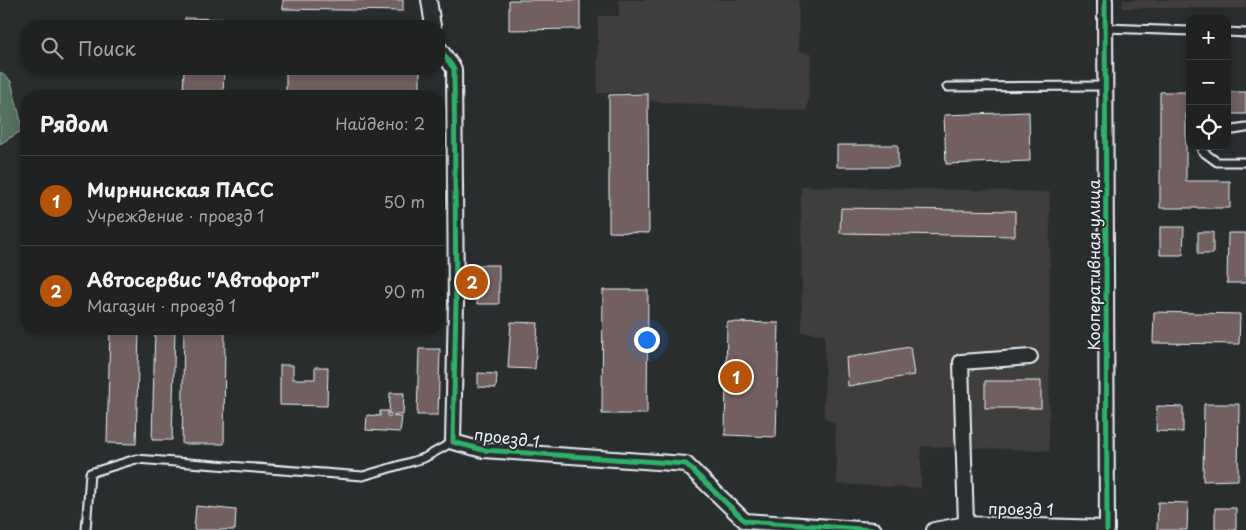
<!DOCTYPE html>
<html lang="ru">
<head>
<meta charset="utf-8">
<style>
	body { margin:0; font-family:"Playpen Sans",sans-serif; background:#2d2f2f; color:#f1f3f6 }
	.controls { position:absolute; right:15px; top:15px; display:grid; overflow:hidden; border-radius:10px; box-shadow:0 2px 8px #0003 }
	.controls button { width:45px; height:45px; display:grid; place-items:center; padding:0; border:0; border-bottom:1px solid #3d3f40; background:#202222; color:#f1f3f6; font:25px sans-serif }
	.you { position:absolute; left:646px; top:339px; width:18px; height:18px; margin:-12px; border:4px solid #fff; border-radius:50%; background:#1a73e8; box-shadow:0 0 0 8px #1a73e833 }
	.badge { display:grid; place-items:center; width:32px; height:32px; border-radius:50%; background:#b45309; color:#fff; font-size:16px; font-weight:700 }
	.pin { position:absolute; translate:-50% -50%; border:2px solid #fff; box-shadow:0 1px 5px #0006 }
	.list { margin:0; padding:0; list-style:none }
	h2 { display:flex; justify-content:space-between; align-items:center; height:65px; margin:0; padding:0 20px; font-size:21px }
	h2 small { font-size:16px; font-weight:400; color:#a2a4a5 }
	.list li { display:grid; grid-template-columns:32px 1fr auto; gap:15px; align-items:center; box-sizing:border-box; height:90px; padding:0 20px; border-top:1px solid #3d3f40 }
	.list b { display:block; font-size:19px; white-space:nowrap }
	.list p { margin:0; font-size:16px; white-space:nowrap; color:#a2a4a5 }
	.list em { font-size:16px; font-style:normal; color:#a2a4a5 }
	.icon { flex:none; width:28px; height:28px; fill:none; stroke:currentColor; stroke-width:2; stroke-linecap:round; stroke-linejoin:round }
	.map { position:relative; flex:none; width:1246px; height:530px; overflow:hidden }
	.search { position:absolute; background:#202222; box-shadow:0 2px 8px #0003; left:20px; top:20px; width:425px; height:55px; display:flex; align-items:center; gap:12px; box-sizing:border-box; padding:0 18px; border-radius:20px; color:#a2a4a5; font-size:19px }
	.panel { position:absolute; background:#202222; box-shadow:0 2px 8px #0003; left:20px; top:90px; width:425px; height:245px; border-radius:20px }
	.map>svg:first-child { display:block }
</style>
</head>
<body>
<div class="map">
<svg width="1246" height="530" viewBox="0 0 1246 530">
	<rect width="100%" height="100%" fill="#2a2d2e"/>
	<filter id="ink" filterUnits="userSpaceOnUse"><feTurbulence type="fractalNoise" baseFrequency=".02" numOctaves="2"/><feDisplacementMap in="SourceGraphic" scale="10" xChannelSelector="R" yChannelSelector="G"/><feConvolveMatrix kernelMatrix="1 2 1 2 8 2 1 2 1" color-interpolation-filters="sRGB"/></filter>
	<g filter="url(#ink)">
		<path fill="#403c3d" d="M619 0H799L798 52 812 53 807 111 647 101 640 98 638 93H597L598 16H619Z
			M1123 0H1246V8H1122Z
			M801 186 1050 192 1049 451 921 446V488L837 484 835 424 824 417 825 334 802 332Z"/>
		<path fill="#556f5d" stroke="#9eb0aa" d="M0 72 11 81 23 130 0 144Z"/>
		<path fill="#725f5f" stroke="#e8f1f8" d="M283 0H403V11L283 9Z
			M509 0H580V29L509 30Z
			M185 18 225 19V26H185Z
			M184 69H224L223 96H183Z
			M286 69H420V96L286 95Z
			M1160 92H1190V114H1186V181H1230V208H1160Z
			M1227 92H1246V114H1227Z
			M648 94 649 233 609 232V95Z
			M1029 112 1030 161 946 164 944 115Z
			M837 145H898V167H837Z
			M841 208 1015 211V236L840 233Z
			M1160 227H1184L1183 255H1160Z
			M1198 232H1213V254H1198Z
			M1228 233H1246V283H1227Z
			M477 265H499V304H477Z
			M603 290H648L647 414H602Z
			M1154 312 1240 314 1239 344 1153 343Z
			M511 322 538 323 535 369 508 368Z
			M727 322 779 323 776 437 725 435Z
			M110 329H139L136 444 107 443Z
			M155 329H175L172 440H152Z
			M184 329H225L224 444H182Z
			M910 347 914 375 848 386 846 358Z
			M419 349H440L438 415H417Z
			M280 365H293V379H315V367H328L327 406 280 405Z
			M478 373 497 374 496 388 478 387Z
			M985 381H1041V408H985Z
			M390 393H404L403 415 389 414Z
			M1204 404H1239L1238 480 1203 481Z
			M1157 406 1183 407V432L1156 431Z
			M380 411H388L387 416 402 417 400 432 366 430 367 415 380 416Z
			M1158 502 1188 503 1187 530H1157Z
			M196 506 236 510 235 530H194Z
			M1215 508H1236V530H1215Z"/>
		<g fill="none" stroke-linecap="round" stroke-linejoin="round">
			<defs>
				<path id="lane" d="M1105 28 1190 31
					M1227 32 1246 33
					M947 87 1105 86
					M1227 131 1246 128
					M1204 146 1202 151 1217 162H1246
					M86 530 90 473 136 459 363 476 424 458 453 442"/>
				<path id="street" d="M429 0 433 26
					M1105 0 1107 530
					M439 48 454 69 456 302 453 442 483 450 686 464 745 521 874 530
					M966 524 961 362 1030 357
					M934 530 966 524 1106 528"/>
			</defs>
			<use href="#lane" stroke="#e8f1f8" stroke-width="11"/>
			<use href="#street" stroke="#e8f1f8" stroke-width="18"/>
			<use href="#lane" stroke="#2a2d2e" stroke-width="7"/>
			<use href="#street" stroke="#2a2d2e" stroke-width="14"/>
			<defs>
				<path id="cycleway" d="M1105 0 1107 530
					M439 48 454 69 456 302 453 442 483 450 686 464 745 521 874 530"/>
			</defs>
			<use href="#cycleway" stroke="#2a2d2e" stroke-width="8"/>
			<use href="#cycleway" stroke="#2db169" stroke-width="5"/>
		</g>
	</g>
	<g text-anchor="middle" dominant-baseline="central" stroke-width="4" stroke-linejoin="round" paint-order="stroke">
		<g font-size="16" fill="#e8f1f8" stroke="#2a2d2e">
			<text transform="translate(1093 265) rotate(-90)">Кооперативная улица</text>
			<text transform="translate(507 437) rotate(7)">проезд 1</text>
			<text transform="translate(1021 508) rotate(1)">проезд 1</text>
		</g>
	</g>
</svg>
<div class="controls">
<button>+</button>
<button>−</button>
<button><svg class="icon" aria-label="locate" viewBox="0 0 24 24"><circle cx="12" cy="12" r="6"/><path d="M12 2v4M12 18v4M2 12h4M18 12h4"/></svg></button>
</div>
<div class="you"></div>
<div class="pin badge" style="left:736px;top:377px">1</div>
<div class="pin badge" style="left:472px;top:282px">2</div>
<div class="search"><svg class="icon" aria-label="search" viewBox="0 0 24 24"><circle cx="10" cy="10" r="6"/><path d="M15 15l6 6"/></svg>Поиск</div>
<section class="panel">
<h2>Рядом<small>Найдено: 2</small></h2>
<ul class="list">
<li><span class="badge">1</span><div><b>Мирнинская ПАСС</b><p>Учреждение · проезд 1</p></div><em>50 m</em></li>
<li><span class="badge">2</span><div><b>Автосервис &quot;Автофорт&quot;</b><p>Магазин · проезд 1</p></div><em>90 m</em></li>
</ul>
</section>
</div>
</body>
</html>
